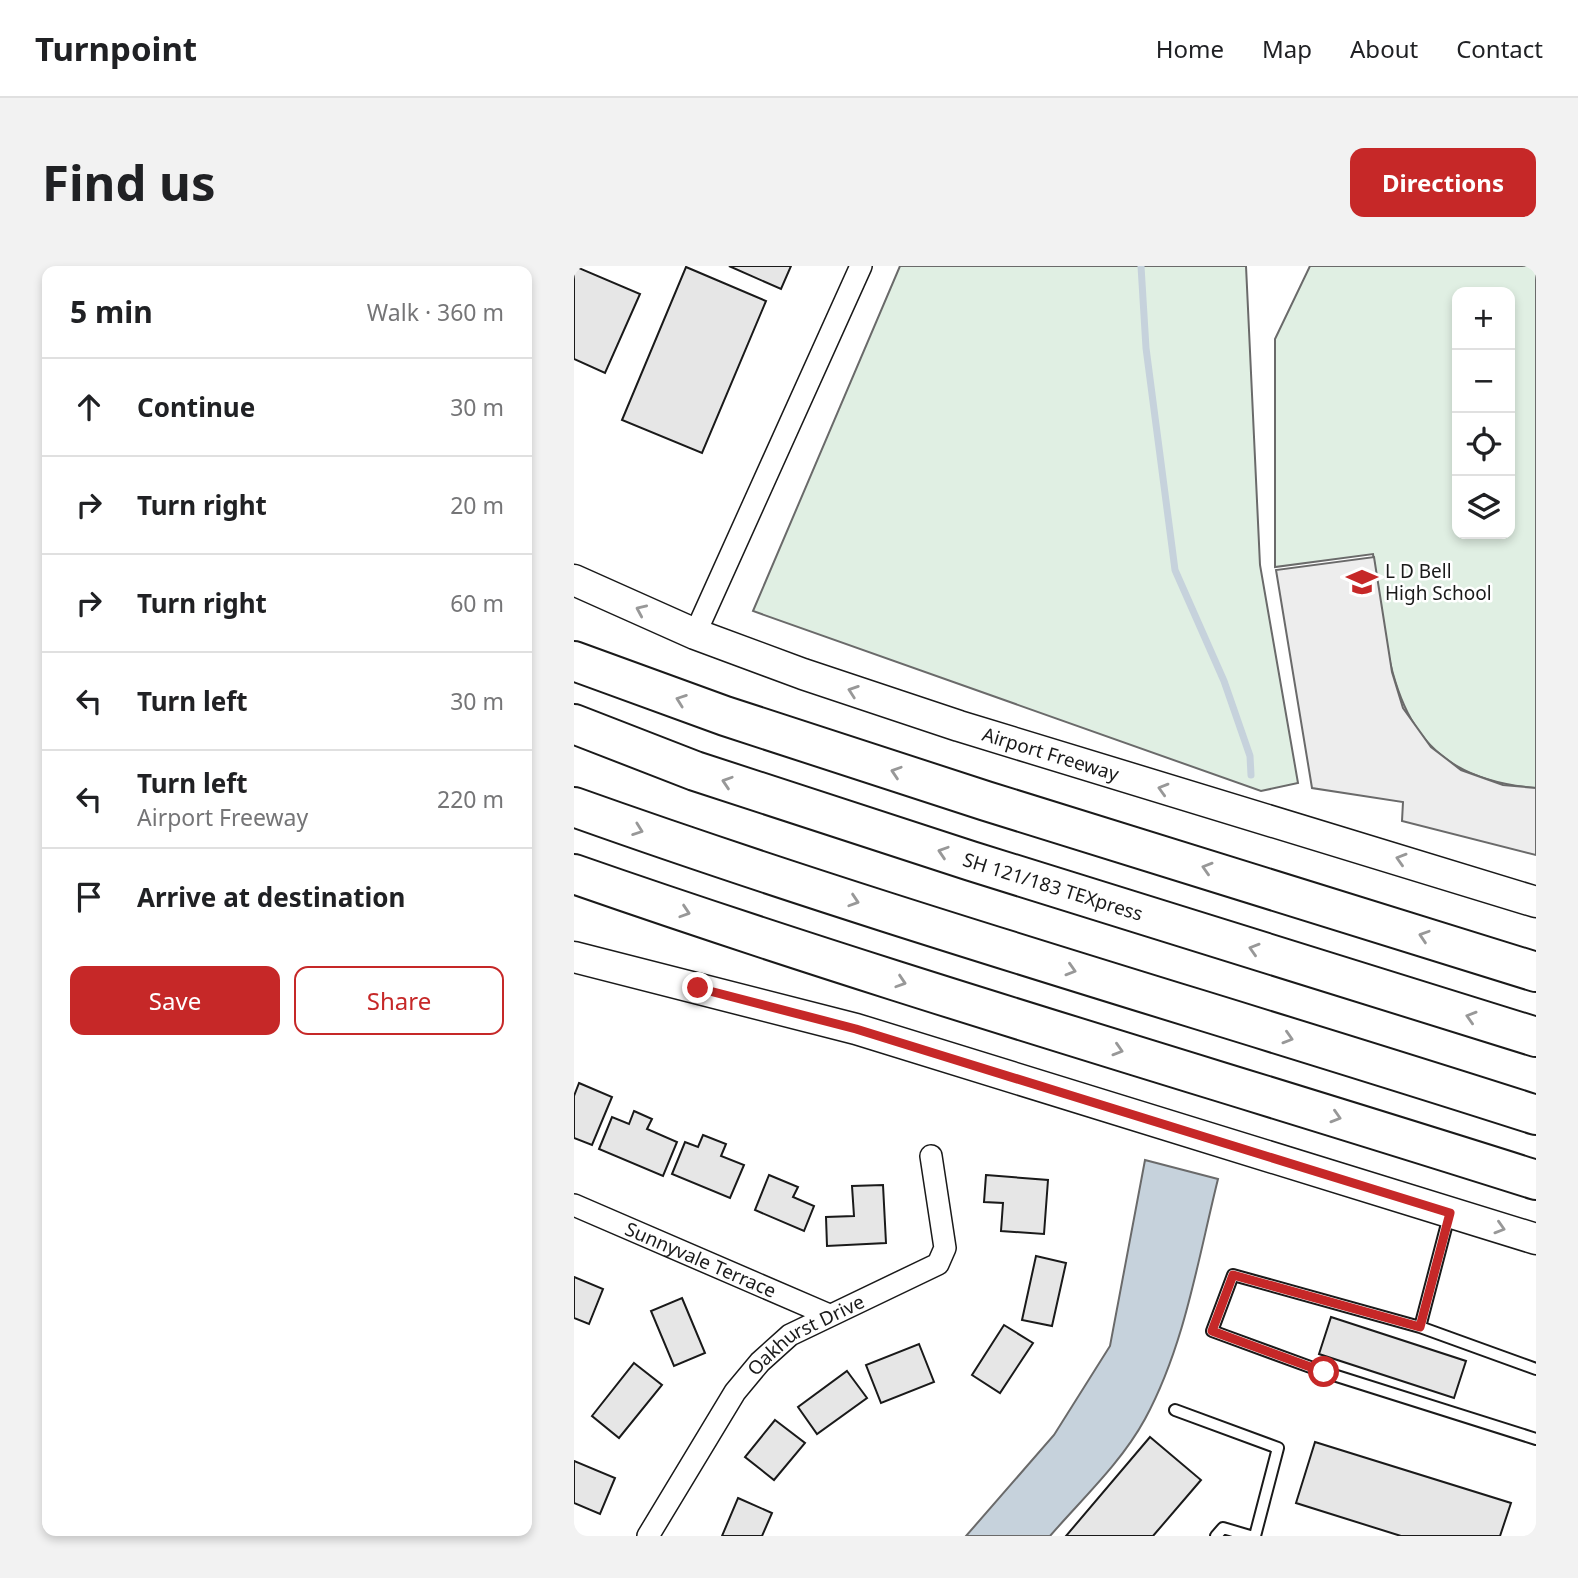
<!DOCTYPE html>
<html lang="en">
<head>
<meta charset="utf-8">
<style>
	body { margin:0; font-family:"Noto Sans",sans-serif; background:#f2f2f2; color:#202124 }
	.controls { position:absolute; right:21px; top:21px; display:grid; overflow:hidden; border-radius:14px; box-shadow:0 4px 10px #0003 }
	.controls button { width:63px; height:63px; display:grid; place-items:center; padding:0; border:0; border-bottom:2px solid #e0e0e0; background:#fff; color:#202124; font:35px sans-serif }
	.stop { position:absolute; width:21px; height:21px; margin:-16px; border:5px solid #c62828; border-radius:50%; background:#fff }
	.stop.end { background:#c62828; border-color:#fff; box-shadow:0 2px 7px #0008 }
	.list { margin:0; padding:0; list-style:none }
	h2 { display:flex; justify-content:space-between; align-items:center; height:91px; margin:0; padding:0 28px; font-size:30px }
	h2 small { font-size:23px; font-weight:400; color:#757577 }
	.list li { display:grid; grid-template-columns:46px 1fr auto; gap:21px; align-items:center; box-sizing:border-box; height:98px; padding:0 28px; border-top:2px solid #e0e0e0 }
	.list b { display:block; font-size:26px; white-space:nowrap }
	.list p { margin:0; font-size:23px; white-space:nowrap; color:#757577 }
	.list em { font-size:23px; font-style:normal; color:#757577 }
	.actions { display:flex; gap:14px; padding:21px 28px }
	.actions a { flex:1; padding:16px 0; border:2px solid #c62828; border-radius:14px; text-align:center; font-size:24px; color:#c62828 }
	.actions .main { background:#c62828; color:#fff }
	.icon { flex:none; width:38px; height:38px; fill:none; stroke:currentColor; stroke-width:2; stroke-linecap:round; stroke-linejoin:round }
	.map { position:relative; flex:none; width:962px; height:1270px; overflow:hidden; border-radius:14px }
	header { display:flex; align-items:center; gap:42px; box-sizing:border-box; height:98px; padding:0 35px; background:#fff; border-bottom:2px solid #e0e0e0 }
	header strong { font-size:33px }
	nav { display:flex; gap:38px; margin-inline-start:auto; font-size:24px }
	.intro { display:flex; align-items:center; justify-content:space-between; box-sizing:border-box; height:168px; padding:0 42px }
	h1 { margin:0; font-size:49px }
	.button { padding:18px 32px; border-radius:14px; background:#c62828; color:#fff; font-size:24px; font-weight:700 }
	main { display:flex; gap:42px; padding:0 42px }
	aside { flex:1; background:#fff; border-radius:14px; box-shadow:0 4px 10px #0003 }
	.map>svg:first-child { display:block }
</style>
</head>
<body>
<header>
<strong>Turnpoint</strong>
<nav><a>Home</a><a>Map</a><a>About</a><a>Contact</a></nav>
</header>
<div class="intro"><h1>Find us</h1><a class="button">Directions</a></div>
<main>
<aside>
<h2>5 min<small>Walk · 360 m</small></h2>
<ul class="list">
<li><svg class="icon" aria-label="ahead" viewBox="0 0 24 24"><path d="M12 20V5M6 11l6-6 6 6"/></svg><div><b>Continue</b></div><em>30 m</em></li>
<li><svg class="icon" aria-label="right" viewBox="0 0 24 24"><path d="M7 20v-9h11M14 6l5 5-5 5"/></svg><div><b>Turn right</b></div><em>20 m</em></li>
<li><svg class="icon" aria-label="right" viewBox="0 0 24 24"><path d="M7 20v-9h11M14 6l5 5-5 5"/></svg><div><b>Turn right</b></div><em>60 m</em></li>
<li><svg class="icon" aria-label="left" viewBox="0 0 24 24"><path d="M17 20v-9H6M10 6l-5 5 5 5"/></svg><div><b>Turn left</b></div><em>30 m</em></li>
<li><svg class="icon" aria-label="left" viewBox="0 0 24 24"><path d="M17 20v-9H6M10 6l-5 5 5 5"/></svg><div><b>Turn left</b><p>Airport Freeway</p></div><em>220 m</em></li>
<li><svg class="icon" aria-label="arrive" viewBox="0 0 24 24"><path d="M6 21V4h12l-3 4 3 4H6"/></svg><div><b>Arrive at destination</b></div></li>
</ul>
<div class="actions"><a class="main">Save</a><a>Share</a></div>
</aside>
<div class="map">
<svg width="962" height="1270" viewBox="0 0 962 1270">
	<rect width="100%" height="100%" fill="#fff"/>
	<path fill="#e0efe3" stroke="#6a6a6a" stroke-width="2" fill-rule="evenodd" d="M326 0H672L686 299 724 517 687 525 179 345Z
		M736 0H962V522C818 511 815 404 799 288L701 301V73ZM883 26H936V268H883Z"/>
	<path fill="#ededed" stroke="#6a6a6a" stroke-width="2" d="M800 291 818 406 829 442 857 481 887 504 929 519 962 522V589L828 555 829 536 738 522 702 304Z"/>
	<path fill="#c6d2dc" stroke="#6a6a6a" stroke-width="2" d="M571 894 644 913C624 993 611 1079 571 1153 547 1197 508 1233 476 1270H392L480 1169 536 1080Z"/>
	<g fill="none" stroke-linecap="round" stroke-linejoin="round">
		<path stroke="#c6d2dc" stroke-width="7" d="M567 0 572 82 601 304 650 415 676 490 677 509"/>
	</g>
	<path fill="#e6e6e6" stroke="#1a1a1a" stroke-width="2" d="M0 0 66 28 31 107 0 93Z
		M155 0H217L207 23Z
		M112 1 192 35 128 187 48 154Z
		M5 817 38 831 18 879 0 872V830Z
		M60 845 78 853 73 863 103 876 89 910 25 883 38 851 55 858Z
		M129 869 152 878 147 890 170 899 156 932 98 908 111 876 124 881Z
		M195 909 224 921 219 931 240 940 230 965 181 944Z
		M412 909 474 914 470 968 427 965 429 937 410 936Z
		M309 919 312 977 253 980 252 951 280 950 278 920Z
		M462 990 492 997 478 1060 448 1054Z
		M0 1011 29 1023 15 1058 0 1052Z
		M108 1032 131 1087 100 1100 77 1045Z
		M757 1051 892 1095 880 1132 745 1088Z
		M430 1059 459 1077 426 1127 398 1109Z
		M345 1078 360 1116 307 1137 292 1099Z
		M60 1097 88 1119 45 1172 18 1150Z
		M273 1105 293 1132 243 1168 224 1141Z
		M201 1154 231 1177 200 1214 171 1191Z
		M576 1171 627 1214 579 1270H492Z
		M741 1176 937 1237 926 1270H827L722 1237Z
		M0 1195 41 1212 26 1248 0 1237Z
		M164 1232 198 1247 188 1270H148Z"/>
	<g fill="none" stroke-linecap="round" stroke-linejoin="round">
		<defs>
			<path id="service" d="M846 1061 875 950
				M962 1103 846 1061 659 1009 638 1065 750 1106 962 1173
				M601 1144 704 1182 681 1270
				M642 1270 649 1262 676 1270"/>
			<g id="minor">
				<path d="M121 368 287 0"/>
				<path id="s1" d="M0 939 255 1049"/>
				<path id="s2" d="M74 1270 161 1126 186 1096 216 1069 364 998 371 982 357 890"/>
			</g>
			<g id="secondary">
				<path id="s3" d="M0 314 121 368 229 408 385 460 962 636"/>
				<path d="M0 691 282 763 962 973"/>
			</g>
			<g id="motorway">
				<path d="M0 395 151 450 412 535 962 706"/>
				<path id="s4" d="M0 458 121 505 397 595 962 771"/>
				<path d="M0 541C317 654 642 746 962 849"/>
				<path d="M0 608C318 719 641 812 962 914"/>
			</g>
		</defs>
		<use href="#service" stroke="#1a1a1a" stroke-width="14"/>
		<use href="#minor" stroke="#1a1a1a" stroke-width="24"/>
		<use href="#secondary" stroke="#1a1a1a" stroke-width="33"/>
		<use href="#motorway" stroke="#1a1a1a" stroke-width="42"/>
		<use href="#service" stroke="#fff" stroke-width="10"/>
		<use href="#minor" stroke="#fff" stroke-width="21"/>
		<use href="#secondary" stroke="#fff" stroke-width="30"/>
		<use href="#motorway" stroke="#fff" stroke-width="38"/>
	</g>
	<defs><path id="oneway-chevron" d="M-2-3.5L2.5 0L-2 3.5" fill="none" stroke-width="1.6" stroke-linecap="round" stroke-linejoin="round" transform="scale(1.75)"/></defs>
	<g stroke="#989898">
		<use href="#oneway-chevron" transform="translate(67 344) rotate(-156)"/>
		<use href="#oneway-chevron" transform="translate(279 425) rotate(-161)"/>
		<use href="#oneway-chevron" transform="translate(107 434) rotate(-160)"/>
		<use href="#oneway-chevron" transform="translate(322 506) rotate(-162)"/>
		<use href="#oneway-chevron" transform="translate(153 516) rotate(-162)"/>
		<use href="#oneway-chevron" transform="translate(589 523) rotate(-164)"/>
		<use href="#oneway-chevron" transform="translate(64 564) rotate(20)"/>
		<use href="#oneway-chevron" transform="translate(369 586) rotate(-162)"/>
		<use href="#oneway-chevron" transform="translate(827 593) rotate(-163)"/>
		<use href="#oneway-chevron" transform="translate(633 602) rotate(-163)"/>
		<use href="#oneway-chevron" transform="translate(280 635) rotate(18)"/>
		<use href="#oneway-chevron" transform="translate(111 646) rotate(18)"/>
		<use href="#oneway-chevron" transform="translate(850 670) rotate(-162)"/>
		<use href="#oneway-chevron" transform="translate(680 683) rotate(-163)"/>
		<use href="#oneway-chevron" transform="translate(497 704) rotate(17)"/>
		<use href="#oneway-chevron" transform="translate(327 716) rotate(18)"/>
		<use href="#oneway-chevron" transform="translate(897 751) rotate(-163)"/>
		<use href="#oneway-chevron" transform="translate(714 772) rotate(17)"/>
		<use href="#oneway-chevron" transform="translate(544 784) rotate(17)"/>
		<use href="#oneway-chevron" transform="translate(762 851) rotate(17)"/>
		<use href="#oneway-chevron" transform="translate(926 962) rotate(17)"/>
	</g>
	<g fill="none" stroke-linecap="round" stroke-linejoin="round">
		<path stroke="#c62828" stroke-width="9" d="M124 722 282 763 876 947 846 1061 659 1009 638 1065 750 1106"/>
	</g>
	<defs>
		<symbol id="school-bare" viewBox="-9 -9 18 18"><path d="M0-5L7-2L0 1L-7-2ZM-4 1L0 2.5L4 1V4Q0 6-4 4Z" fill="#c62828" stroke="#fff" stroke-width="2.5" paint-order="stroke"/></symbol>
	</defs>
	<g fill-rule="evenodd">
		<use href="#school-bare" x="766" y="294" width="44" height="44"/>
	</g>
	<g text-anchor="middle" dominant-baseline="central" stroke-width="5" stroke-linejoin="round" paint-order="stroke">
		<g font-size="19" fill="#1a1a1a" stroke="#fff" text-anchor="start">
			<text x="811" y="305">L D Bell<tspan x="811" dy="22">High School</tspan></text>
		</g>
		<g font-size="19" fill="#1a1a1a" stroke="#fff">
			<text stroke="none"><textPath href="#s3" startOffset="508">Airport Freeway</textPath></text>
			<text stroke="none"><textPath href="#s4" startOffset="506">SH 121/183 TEXpress</textPath></text>
			<text stroke="none"><textPath href="#s1" startOffset="138">Sunnyvale Terrace</textPath></text>
			<text stroke="none"><textPath href="#s2" startOffset="261">Oakhurst Drive</textPath></text>
		</g>
	</g>
</svg>
<div class="controls">
<button>+</button>
<button>−</button>
<button><svg class="icon" aria-label="locate" viewBox="0 0 24 24"><circle cx="12" cy="12" r="6"/><path d="M12 2v4M12 18v4M2 12h4M18 12h4"/></svg></button>
<button><svg class="icon" aria-label="layers" viewBox="0 0 24 24"><path d="M12 4l9 5-9 5-9-5zM3 14l9 5 9-5"/></svg></button>
</div>
<div class="stop" style="left:750px;top:1106px"></div>
<div class="stop end" style="left:124px;top:722px"></div>
</div>
</main>
</body>
</html>
